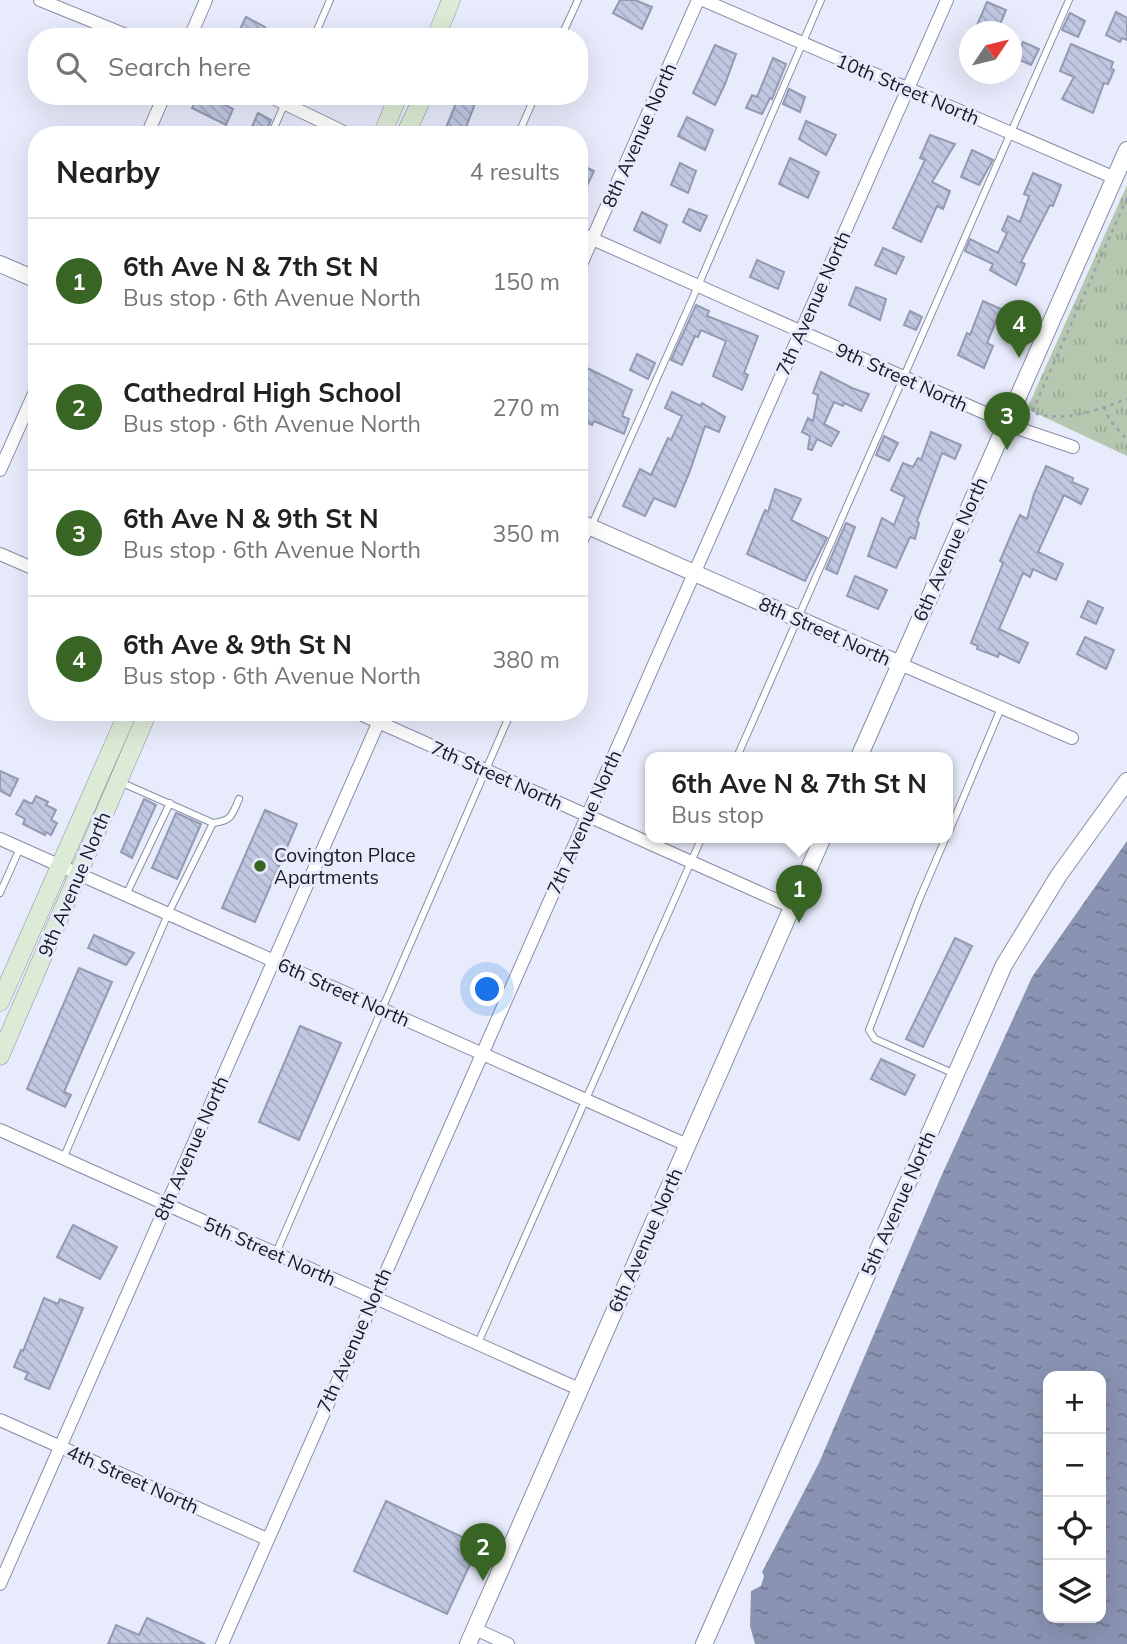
<!DOCTYPE html>
<html lang="en">
<head>
<meta charset="utf-8">
<style>
	body { margin:0; font-family:Mulish,sans-serif; background:#f2f2f2; color:#202124 }
	.controls { position:absolute; right:21px; bottom:21px; display:grid; overflow:hidden; border-radius:14px; box-shadow:0 7px 28px #0002 }
	.controls button { width:63px; height:63px; display:grid; place-items:center; padding:0; border:0; border-bottom:2px solid #e0e0e0; background:#fff; color:#202124; font:35px sans-serif }
	.compass { position:absolute; left:959px; top:21px; width:63px; height:63px; border-radius:50%; background:#fff; box-shadow:0 7px 28px #0002; rotate:55deg }
	.you { position:absolute; left:488px; top:990px; width:24px; height:24px; margin:-18px; border:5px solid #fff; border-radius:50%; background:#1a73e8; box-shadow:0 0 0 10px #1a73e833 }
	.badge { display:grid; place-items:center; width:46px; height:46px; border-radius:50%; background:#386524; color:#fff; font-size:23px; font-weight:700 }
	.pin { position:absolute; translate:-50% -58px; filter:drop-shadow(0 2px 4px #0008) }
	.pin::after { content:''; position:absolute; top:37px; width:24px; height:21px; background:inherit; clip-path:polygon(0 0,100% 0,50% 100%) }
	.popup { position:absolute; left:645px; top:752px; width:308px; height:91px; box-sizing:border-box; display:grid; place-content:center; border-radius:14px; background:#fff; filter:drop-shadow(0 2px 5px #0005); font-size:23px; white-space:nowrap; color:#757577 }
	.popup b { font-size:26px; color:#202124 }
	.popup::after { content:''; position:absolute; left:50%; top:100%; margin-left:-14px; border:14px solid transparent; border-top-color:#fff }
	.list { margin:0; padding:0; list-style:none }
	h2 { display:flex; justify-content:space-between; align-items:center; height:91px; margin:0; padding:0 28px; font-size:30px }
	h2 small { font-size:23px; font-weight:400; color:#757577 }
	.list li { display:grid; grid-template-columns:46px 1fr auto; gap:21px; align-items:center; box-sizing:border-box; height:126px; padding:0 28px; border-top:2px solid #e0e0e0 }
	.list b { display:block; font-size:26px; white-space:nowrap }
	.list p { margin:0; font-size:23px; white-space:nowrap; color:#757577 }
	.list em { font-size:23px; font-style:normal; color:#757577 }
	.icon { flex:none; width:38px; height:38px; fill:none; stroke:currentColor; stroke-width:2; stroke-linecap:round; stroke-linejoin:round }
	.map { position:relative; flex:none; width:1127px; height:1644px; overflow:hidden }
	.search { position:absolute; background:#fff; box-shadow:0 7px 28px #0002; left:28px; top:28px; width:560px; height:77px; display:flex; align-items:center; gap:18px; box-sizing:border-box; padding:0 24px; border-radius:28px; color:#757577; font-size:26px }
	.panel { position:absolute; background:#fff; box-shadow:0 7px 28px #0002; left:28px; top:126px; width:560px; height:595px; border-radius:28px }
	.map>svg:first-child { display:block }
</style>
</head>
<body>
<div class="map">
<svg width="1127" height="1644" viewBox="0 0 1127 1644">
	<defs>
		<pattern id="park-tufts" width="24" height="20" patternUnits="userSpaceOnUse" patternTransform="scale(1.75)"><rect width="24" height="20" fill="#b5c7ae"/><path d="M3 7l-1-3M5 7V3M7 7l1-3M15 17l-1-3M17 17v-4M19 17l1-3" fill="none" stroke="#9baa95"/></pattern>
		<pattern id="water-ripples" width="26" height="14" patternUnits="userSpaceOnUse" patternTransform="scale(1.75)"><rect width="26" height="14" fill="#8a93b2"/><path d="M2 4q2-2 4 0t4 0M15 11q2-2 4 0t4 0" fill="none" stroke="#707790"/></pattern>
		<pattern id="building-back-hatch" width="6" height="6" patternUnits="userSpaceOnUse" patternTransform="scale(1.75)"><rect width="6" height="6" fill="#c1c9e2"/><path d="M-1 5l2 2M0 0l6 6M5-1l2 2" fill="none" stroke="#a5acc2"/></pattern>
	</defs>
	<rect width="100%" height="100%" fill="#e7ebfb"/>
	<path fill="url(#park-tufts)" d="M1127 185V456L1027 409Z"/>
	<path fill="url(#water-ripples)" fill-rule="evenodd" d="M1127 841V1644H755L750 1626 751 1591 761 1586 764 1576 762 1572 819 1463 940 1179 1032 977ZM1048 1376H1101V1618H1048Z"/>
	<path fill="url(#building-back-hatch)" stroke="#939ab2" stroke-width="2" d="M620 0H635L652 7 642 29 613 13Z
		M987 2 1006 10 997 32H974Z
		M1116 12 1127 18V40L1122 38 1120 42 1106 35Z
		M1070 13 1085 21 1078 37 1062 30Z
		M246 17 265 27 261 37H236Z
		M1023 42 1039 49 1031 65 1015 58Z
		M1071 44 1113 62 1111 68 1114 70 1108 84 1104 83 1093 113 1062 99 1074 77 1060 71Z
		M715 45 736 54 725 84 715 105 693 93Z
		M773 58 786 64 772 99 770 98 762 114 746 108 752 95 757 97Z
		M789 89 805 97 800 112 783 104Z
		M198 96H207L233 109 226 125 192 108Z
		M459 96H478L463 135H443Z
		M258 113 271 120 265 135H260L251 129Z
		M687 117 713 130 705 150 678 136Z
		M806 121 836 135 826 155 799 139Z
		M930 135 955 144 932 182 950 191 943 209 937 206 921 242 893 228 925 160 920 158Z
		M972 150 993 160 979 185 961 177Z
		M790 158 819 172 808 198 779 184Z
		M680 163 696 171 688 193 671 185Z
		M579 164 594 171 579 203Z
		M1033 173 1061 185 1053 206 1050 205 1021 262 1025 264 1016 285 990 270 993 264 965 251 970 239 998 253 1007 233 1002 230 1008 216 1020 222 1029 196 1024 194Z
		M689 209 707 216 700 231 683 222Z
		M642 212 667 225 660 243 634 230Z
		M883 248 904 257 896 274 875 265Z
		M757 260 784 272 778 289 750 277Z
		M856 287 886 299 880 320 849 305Z
		M983 301 1001 309 987 343 993 346 984 368 958 355 967 333 970 335Z
		M696 305 709 311 707 316 758 336 744 373 748 375 742 390 713 376 726 341 701 330 698 337 695 336 682 365 671 360Z
		M910 311 922 317 916 330 904 325Z
		M637 354 655 363 648 379 630 370Z
		M579 364 632 390 622 416 629 419 624 434 594 421 592 425 579 419Z
		M821 372 852 388 869 394 861 411 844 403 843 406 834 402 824 424 839 432 831 446 817 439 812 450 808 449 810 436 802 432 808 418 813 421 818 395 813 393Z
		M672 392 701 406 702 403 725 417 719 432 705 426 690 471 675 507 654 498 645 516 623 506 640 469 651 475 668 438 671 440 682 416 665 408Z
		M931 432 961 445 955 459 942 453 917 521 919 523 915 539 910 537 896 568 868 556 882 518 894 525 905 497 891 490 903 463 913 467 918 458 921 460Z
		M884 436 898 443 889 461 876 455Z
		M1046 466 1073 478 1072 482 1088 489 1081 504 1064 495 1038 552 1063 564 1056 580 1033 569 1030 577 1023 573 999 629 1028 643 1019 663 999 653 998 657 977 649 978 646 971 643 1003 563 1000 561 1014 528 1020 515 1027 519 1034 494Z
		M775 489 801 499 791 520 827 538 805 581 747 554 765 510 768 512Z
		M846 523 855 527 837 574 826 569Z
		M855 576 887 590 878 609 847 596Z
		M1088 601 1103 608 1096 624 1081 617Z
		M1085 637 1114 650 1106 669 1077 654Z
		M0 771 18 779 10 796 0 791Z
		M36 796 48 802 46 805 56 810 51 820 57 823 51 835 46 832 45 835 23 824 25 819 16 814 24 800 32 804Z
		M144 799 156 805 132 858 121 852Z
		M265 810 297 824 255 922 222 908Z
		M176 813 201 824 177 879 152 868Z
		M94 935 134 953 126 965 88 948Z
		M955 938 972 946 923 1047 906 1039Z
		M79 968 112 982 64 1092 71 1095 65 1107 27 1089Z
		M300 1026 341 1043 299 1140 259 1122Z
		M881 1059 915 1075 905 1095 871 1079Z
		M73 1225 117 1247 100 1279 57 1257Z
		M44 1298 58 1304 60 1299 83 1308 49 1389 25 1379 28 1373 14 1367 21 1350 23 1351Z
		M386 1501 479 1545 447 1614 354 1571Z
		M147 1618 205 1644H108L116 1625 139 1635Z"/>
	<g fill="none" stroke-linecap="round" stroke-linejoin="round">
		<defs>
			<path id="service" d="M314 37 330 0
				M561 37 578 0
				M271 135 288 96
				M518 135 535 96
				M579 554 698 286 821 0
				M737 757 1069 0
				M213 823C232 821 232 815 239 799
				M948 834 1001 708
				M946 837 919 900 869 1030 875 1039 955 1074
				M0 893 20 848
				M126 895 170 803
				M63 1159 168 914 213 823 120 782
				M276 1253 511 712
				M478 1343 702 837"/>
			<path id="minor" d="M40 0 131 37
				M703 0 1115 178
				M190 37 206 0
				M269 96 350 135
				M147 135 164 96
				M579 233 1023 430 1073 447
				M579 269 698 0
				M0 470 37 387
				M0 554 37 570
				M900 664 1072 738
				M356 712 792 907
				M0 839 687 1145
				M0 1130 579 1389
				M0 1420 267 1539
				M0 1584 383 712
				M475 1629 508 1644
				M222 1644 947 0"/>
			<path id="tertiary" d="M0 264 37 280
				M579 522 900 664
				M859 757 1127 150
				M468 1644 823 837
				M704 1644 1004 965 1059 875 1127 781"/>
			<path id="secondary" d="M436 37 451 0
				M382 135 398 96
				M405 135 420 103V96
				M0 1002 128 712
				M0 1056 148 712"/>
		</defs>
		<use href="#service" stroke="#888ea6" stroke-width="8"/>
		<use href="#minor" stroke="#888ea6" stroke-width="14"/>
		<use href="#tertiary" stroke="#888ea6" stroke-width="18"/>
		<use href="#secondary" stroke="#888ea6" stroke-width="19"/>
		<path stroke="#9b9fad" stroke-width="2.5" stroke-dasharray="3.5 5" stroke-linecap="butt" d="M1127 198 1032 412C1064 424 1096 410 1127 399
			M1104 407 1109 419 1127 440"/>
		<use href="#service" stroke="#fff" stroke-width="6"/>
		<use href="#minor" stroke="#fff" stroke-width="12"/>
		<use href="#tertiary" stroke="#fff" stroke-width="16"/>
		<use href="#secondary" stroke="#dcebd6" stroke-width="18"/>
	</g>
	<circle fill="#386524" stroke="#e7ebfb" stroke-width="2.5" cx="260" cy="866" r="7"/>
	<g text-anchor="middle" dominant-baseline="central" stroke-width="6" stroke-linejoin="round" paint-order="stroke">
		<g font-size="19" fill="#161922" stroke="#e7ebfb">
			<text transform="translate(908 89) rotate(23)">10th Street North</text>
			<text transform="translate(639 135) rotate(-66)">8th Avenue North</text>
			<text transform="translate(813 303) rotate(-66)">7th Avenue North</text>
			<text transform="translate(902 377) rotate(24)">9th Street North</text>
			<text transform="translate(950 549) rotate(-66)">6th Avenue North</text>
			<text transform="translate(825 631) rotate(24)">8th Street North</text>
			<text transform="translate(497 775) rotate(24)">7th Street North</text>
			<text transform="translate(584 822) rotate(-66)">7th Avenue North</text>
			<text transform="translate(74 884) rotate(-67)">9th Avenue North</text>
			<text transform="translate(344 992) rotate(24)">6th Street North</text>
			<text transform="translate(191 1148) rotate(-66)">8th Avenue North</text>
			<text transform="translate(898 1203) rotate(-66)">5th Avenue North</text>
			<text transform="translate(645 1240) rotate(-66)">6th Avenue North</text>
			<text transform="translate(270 1251) rotate(24)">5th Street North</text>
			<text transform="translate(354 1340) rotate(-66)">7th Avenue North</text>
			<text transform="translate(133 1479) rotate(24)">4th Street North</text>
		</g>
		<g font-size="19" fill="#161922" stroke="#e7ebfb" text-anchor="start">
			<text x="274" y="855">Covington Place<tspan x="274" dy="22">Apartments</tspan></text>
		</g>
	</g>
</svg>
<div class="controls">
<button>+</button>
<button>−</button>
<button><svg class="icon" aria-label="locate" viewBox="0 0 24 24"><circle cx="12" cy="12" r="6"/><path d="M12 2v4M12 18v4M2 12h4M18 12h4"/></svg></button>
<button><svg class="icon" aria-label="layers" viewBox="0 0 24 24"><path d="M12 4l9 5-9 5-9-5zM3 14l9 5 9-5"/></svg></button>
</div>
<svg class="compass" viewBox="-18 -18 36 36"><path d="M0-13l5 13h-10z" fill="#e53935"/><path d="M0 13l5-13h-10z" fill="#757577"/></svg>
<div class="you"></div>
<div class="pin badge" style="left:799px;top:923px">1</div>
<div class="popup"><b>6th Ave N &amp; 7th St N</b>Bus stop</div>
<div class="pin badge" style="left:483px;top:1581px">2</div>
<div class="pin badge" style="left:1007px;top:450px">3</div>
<div class="pin badge" style="left:1019px;top:358px">4</div>
<div class="search"><svg class="icon" aria-label="search" viewBox="0 0 24 24"><circle cx="10" cy="10" r="6"/><path d="M15 15l6 6"/></svg>Search here</div>
<section class="panel">
<h2>Nearby<small>4 results</small></h2>
<ul class="list">
<li><span class="badge">1</span><div><b>6th Ave N &amp; 7th St N</b><p>Bus stop · 6th Avenue North</p></div><em>150 m</em></li>
<li><span class="badge">2</span><div><b>Cathedral High School</b><p>Bus stop · 6th Avenue North</p></div><em>270 m</em></li>
<li><span class="badge">3</span><div><b>6th Ave N &amp; 9th St N</b><p>Bus stop · 6th Avenue North</p></div><em>350 m</em></li>
<li><span class="badge">4</span><div><b>6th Ave &amp; 9th St N</b><p>Bus stop · 6th Avenue North</p></div><em>380 m</em></li>
</ul>
</section>
</div>
</body>
</html>
